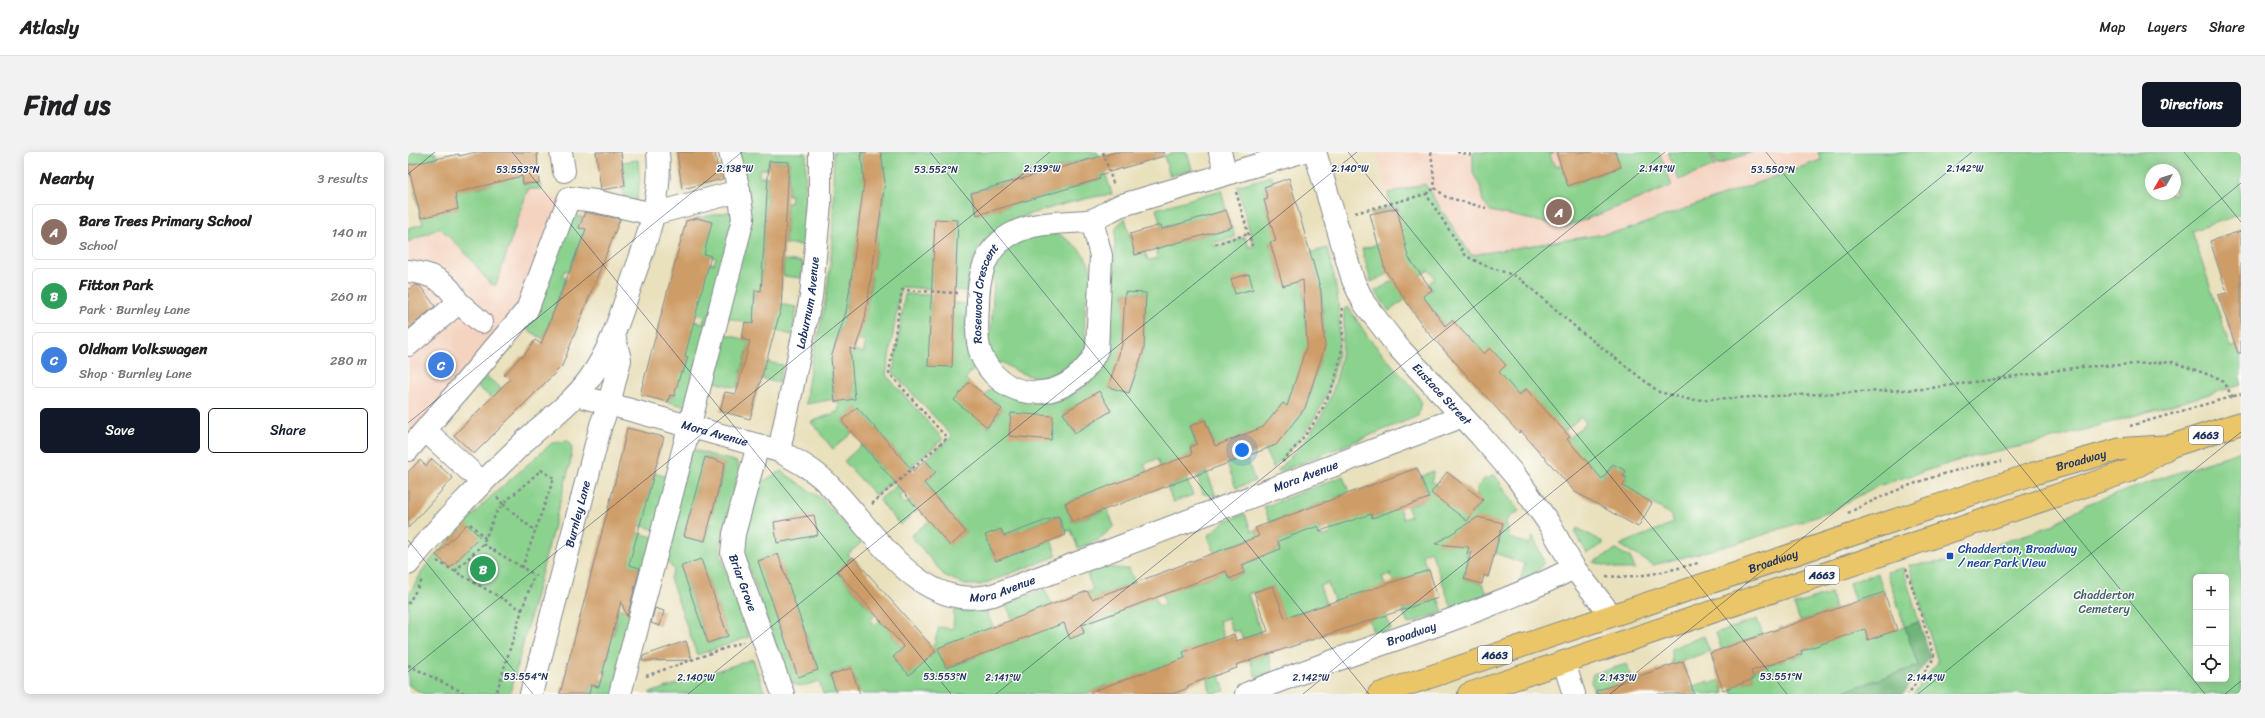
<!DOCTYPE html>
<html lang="en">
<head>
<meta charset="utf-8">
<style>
	body { margin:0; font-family:Sriracha,sans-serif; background:#f2f2f2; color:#202124 }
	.controls { position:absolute; right:12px; bottom:12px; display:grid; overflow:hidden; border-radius:6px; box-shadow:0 2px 10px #0003 }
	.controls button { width:36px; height:36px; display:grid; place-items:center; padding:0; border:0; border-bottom:1px solid #e0e0e0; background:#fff; color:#202124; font:20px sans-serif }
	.compass { position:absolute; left:1737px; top:12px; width:36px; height:36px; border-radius:50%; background:#fff; box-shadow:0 2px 10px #0003; rotate:231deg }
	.you { position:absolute; left:834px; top:298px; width:14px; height:14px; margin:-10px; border:3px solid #fff; border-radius:50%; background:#1a73e8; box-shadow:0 0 0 6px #1a73e833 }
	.badge { display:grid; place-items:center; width:26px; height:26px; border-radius:50%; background:#111827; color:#fff; font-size:13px; font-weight:700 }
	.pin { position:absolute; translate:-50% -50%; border:2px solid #fff; box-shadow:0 1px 4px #0006 }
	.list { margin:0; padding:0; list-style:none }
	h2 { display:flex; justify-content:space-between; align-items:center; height:52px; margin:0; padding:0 16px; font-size:17px }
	h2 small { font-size:13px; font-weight:400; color:#757577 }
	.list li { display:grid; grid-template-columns:26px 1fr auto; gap:12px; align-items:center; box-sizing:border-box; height:56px; margin:0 8px 8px; padding:0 8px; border:1px solid #e0e0e0; border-radius:6px }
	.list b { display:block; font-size:15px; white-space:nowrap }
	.list p { margin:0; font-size:13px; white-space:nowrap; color:#757577 }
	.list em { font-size:13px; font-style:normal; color:#757577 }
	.actions { display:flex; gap:8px; padding:12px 16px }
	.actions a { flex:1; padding:9px 0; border:1px solid #111827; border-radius:6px; text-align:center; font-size:14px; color:#111827 }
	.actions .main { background:#111827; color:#fff }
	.icon { flex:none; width:22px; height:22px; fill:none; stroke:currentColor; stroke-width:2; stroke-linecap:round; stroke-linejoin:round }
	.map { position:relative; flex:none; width:1833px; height:542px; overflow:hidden; border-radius:6px }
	header { display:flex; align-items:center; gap:24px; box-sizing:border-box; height:56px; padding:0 20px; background:#fff; border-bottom:1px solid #e0e0e0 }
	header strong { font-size:19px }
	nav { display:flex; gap:22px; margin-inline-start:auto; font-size:14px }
	.intro { display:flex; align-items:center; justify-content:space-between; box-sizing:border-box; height:96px; padding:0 24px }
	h1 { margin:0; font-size:28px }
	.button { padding:10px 18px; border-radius:6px; background:#111827; color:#fff; font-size:14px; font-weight:700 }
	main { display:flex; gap:24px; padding:0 24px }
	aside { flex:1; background:#fff; border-radius:6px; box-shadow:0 2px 10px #0003 }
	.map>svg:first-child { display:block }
</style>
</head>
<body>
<header>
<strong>Atlasly</strong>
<nav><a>Map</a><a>Layers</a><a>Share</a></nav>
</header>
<div class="intro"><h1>Find us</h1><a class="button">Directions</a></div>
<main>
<aside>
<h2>Nearby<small>3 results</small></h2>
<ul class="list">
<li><span class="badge" style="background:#8d6e63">A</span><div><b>Bare Trees Primary School</b><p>School</p></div><em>140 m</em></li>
<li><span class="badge" style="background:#2e9e5b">B</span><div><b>Fitton Park</b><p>Park · Burnley Lane</p></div><em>260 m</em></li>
<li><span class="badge" style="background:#3f7fe0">C</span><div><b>Oldham Volkswagen</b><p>Shop · Burnley Lane</p></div><em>280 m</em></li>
</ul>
<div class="actions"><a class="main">Save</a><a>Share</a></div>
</aside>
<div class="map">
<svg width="1833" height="542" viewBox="0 0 1833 542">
	<rect width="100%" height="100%" fill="#fdfcf7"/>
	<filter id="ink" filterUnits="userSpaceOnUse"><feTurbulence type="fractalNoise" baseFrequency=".025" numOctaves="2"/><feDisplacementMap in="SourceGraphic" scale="8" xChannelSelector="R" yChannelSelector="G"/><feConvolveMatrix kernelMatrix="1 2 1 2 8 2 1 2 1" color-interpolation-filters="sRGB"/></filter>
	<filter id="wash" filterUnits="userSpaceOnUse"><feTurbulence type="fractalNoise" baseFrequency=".012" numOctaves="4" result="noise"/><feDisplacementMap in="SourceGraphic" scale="16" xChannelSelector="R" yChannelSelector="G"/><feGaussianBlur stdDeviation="0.9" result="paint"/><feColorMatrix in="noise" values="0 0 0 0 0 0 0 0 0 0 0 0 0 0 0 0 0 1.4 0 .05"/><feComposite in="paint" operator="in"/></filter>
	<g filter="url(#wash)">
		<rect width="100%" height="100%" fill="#e9e0bc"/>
		<path fill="#f4d3c0" d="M968 0H1436L1215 79 1062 103 1017 32 980 41Z
			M120 37 154 48 115 155 0 288V90L31 76 60 104 82 132 88 133Z"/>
		<path fill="#8bd28e" stroke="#538076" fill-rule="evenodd" d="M0 0H27L29 6 24 7 25 10 0 13Z
			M327 0 398 1 396 93 377 92 379 51H382L383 43H380L381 10 361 9 360 17H351V25H360L353 139 347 138 346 148 389 155 384 183 317 165 322 144Z
			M425 0H453L456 27 476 25 473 0H689L692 5 704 42C683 45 663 50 642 56 593 70 564 84 559 139L493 135 478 223 535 287 468 344 436 309 454 293 476 318 492 304 449 255 434 269 444 281 425 297 403 270 431 259 430 249 447 247 443 214 423 216 427 247 398 252C399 219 410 188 416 156 426 104 426 52 425 0ZM686 5 692 27 569 63 563 41ZM456 37 476 40 472 73 451 70ZM527 68 550 69 547 132ZM450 80 470 83 465 116 445 113ZM443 123 464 125 458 159 438 156ZM436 165 455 171 450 187 458 190 455 201 446 198 444 203 426 197Z
			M770 0H779L784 18 762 24 756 4Z
			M1065 0H1147L1142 2 1147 15 1153 13 1160 34 1212 15 1207 0H1251L1264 34 1158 75 1082 59 1075 50 1072 34 1065 21Z
			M1260 0H1302L1307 14 1271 28Z
			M1304 0H1344L1309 13Z
			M1410 0H1833V62L1784 79 1822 195 1828 194 1831 202H1833V233L1634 290 1564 304 1467 335 1422 360 1334 390 1245 413 1212 393 1265 371 1264 363 1217 336 1210 342 1219 326 1215 324 1218 319 1205 312 1202 317 1200 316 1183 347 1179 310 1172 302 1150 295 1178 271 1173 265 1135 297 1136 257 1117 237 1094 258 1092 251 1106 237C1095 225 1081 219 1069 209 1052 195 1028 162 1014 143L1024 138 1020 132 1027 126 1021 118 1013 123 986 119 963 130 954 97 970 92 982 68 993 65 990 55 962 62 983 54 980 41 1017 32 1063 103 1215 79 1413 8ZM1743 18H1767V42H1743Z
			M230 8 232 29 228 51 216 49 214 35 217 34 214 10Z
			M126 11 114 24 115 32 131 31 134 37H120L88 133 82 132 60 104 32 76 0 90V76L15 72 6 40 33 34 39 59 50 57 42 23 69 36 86 31 83 21Z
			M863 24 866 32 856 35 860 47 856 49 861 65 878 86 862 91 875 133 894 128 895 133 910 129 902 101 919 96C944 185 934 251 865 316L849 280 823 310 838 304 847 329 828 336 815 300 810 302 797 268 782 274 789 292 782 295 784 302 776 305 778 311 773 313 785 343 765 350 759 335 775 329 768 309 752 315 749 307 736 312 739 320 699 356 706 374 689 389 670 396 663 378 657 380 651 363 620 375 628 394 643 388 649 404 572 433H557L536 423 503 384 521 369 542 393 558 380 516 331 528 320 517 308 544 284 485 221 497 142 545 144 523 150 521 214 546 151 559 152C558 174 555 195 567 216L557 227 561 230 547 248 580 275 594 257 577 243 584 235C597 240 611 248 625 250 662 257 696 223 702 189L708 75 717 66 727 103 737 100 740 108 750 106 747 97 824 75 827 85 806 91 807 95 837 85 841 95 846 94 829 34ZM913 137 916 182 899 183 895 138ZM717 140 738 141 736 185 715 184ZM898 197 914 202 900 247ZM735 200 721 241 700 235ZM691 240 703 259 667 281 655 261ZM874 251 887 260 854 277ZM688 339 695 359 664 370 657 351ZM593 377 596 384 612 378 619 397 588 409 580 390 585 380Z
			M813 38 818 58 754 77 748 57Z
			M330 58 281 255 260 250 262 243 266 244 268 239 263 237 268 219 275 220 280 205 273 203 281 168 295 171 297 164 283 161 288 141 293 142 294 109 306 112 308 106 295 102 304 70 289 66Z
			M174 64 169 75 178 77 161 120 157 118 154 124 158 126 135 187 117 176 165 65Z
			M650 82C670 93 682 105 685 129 674 143 675 185 681 201L671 214C657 213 657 218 645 222 626 229 609 221 594 210L590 212 576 191 583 180 586 129 579 121 606 86Z
			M376 108 395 110 394 126 375 124Z
			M985 129 998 147 981 159 967 139Z
			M940 155 960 185 1006 238 1013 249 1010 264 871 320 870 318C921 267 936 228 936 157Z
			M313 181 342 189 329 236 300 228Z
			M357 210 375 213 370 231 353 226Z
			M75 222 93 236 84 246 66 232Z
			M160 289 164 296 163 308 102 542H15L0 533V444L18 413 78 349 144 291Z
			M282 297 329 310 331 317 312 395 315 411 341 485 289 503 262 426 266 418 256 405ZM297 305 317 311 297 389 276 384ZM293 408 320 484 300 491 273 414Z
			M1833 299V542H1505L1530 510 1501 413 1537 410 1643 374 1679 352ZM1788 425H1818V527H1788Z
			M373 319 415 348 454 390 440 402 443 406 429 419 467 463 462 468 467 473 472 468 478 474 499 469 484 483 495 496 485 505 501 523 520 505 522 506 531 475 545 477 546 458 578 459 585 475 606 472 598 452 637 437 644 453 649 452 662 486 676 481 671 465 687 458 680 440 685 438 679 422 697 415 717 417 721 416 729 436 747 446 750 454 757 451 754 443 772 418 778 434 810 422 803 403 807 401 800 384 817 369 837 362 843 379 848 378 855 395 865 400 872 397 870 389 886 383 879 364 862 370 856 355 935 324 941 340 927 346 934 365 960 355 964 366 975 362 964 336 987 344 995 367 1003 364 994 341H996L1002 354 1015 348 1013 342 1019 340 1013 325 1025 319 1024 330 1029 332 1028 334C1039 343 1038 354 1047 359L1052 353 1064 362 1075 349 1069 344V336L1077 326 1080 327 1086 322 1111 359 1098 368 1101 386 1122 392 1125 384 1136 410 1127 423 1111 431 1117 412 1087 401 1095 372 1061 394 1059 404 1062 405 1056 427 1074 432 1081 444 1044 457 1023 399 1014 402 1020 419 985 430 982 422 974 425 981 445 952 441 935 447 931 462 920 431 912 434 918 452 883 464 885 468 878 470 865 434 840 442 853 481 835 487 831 478 825 480 820 466 811 469 816 487 775 500 777 507 727 524 731 536 702 542 699 533 679 542H452L443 516 422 523 429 542H415L411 529C398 533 390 538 380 527L336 402V390L352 331ZM919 349 926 368 920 370 924 381 914 385 910 374 894 380 887 361ZM406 363 369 390 366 370ZM842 387 850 407 834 413 836 421 821 427 810 400ZM370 403 410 517 390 524 350 409ZM723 432 730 452 699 463 692 444ZM560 485 568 505 538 516 531 496Z
			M799 320 808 344 795 342 789 324Z
			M246 321 263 326 249 378 222 371 229 344 239 347Z
			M489 333 496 341 491 345 497 352 503 348 510 357 492 373 471 348Z
			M1169 376 1195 390V392L1179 401 1167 381Z
			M227 380 245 385 239 418 216 412Z
			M1208 398 1222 405 1227 417H1210L1185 410Z
			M1495 416 1511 470 1498 475 1510 514 1428 542H1325L1323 536 1326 535 1308 481 1349 467 1355 482 1319 495 1329 524 1335 531 1346 527 1343 519 1376 508 1370 491 1375 489 1371 476 1374 475 1384 506 1394 503 1393 499 1456 474 1461 487 1497 475 1479 420Z
			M1469 421 1476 440 1447 450 1441 431Z
			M226 422 238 425 207 542H181L183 533 191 535 193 528H197L198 521 186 518 190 507 199 509 202 495 194 493 197 481 205 483 209 469 200 467 203 455 217 458 219 450 224 451 226 445 209 440Z
			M1423 441 1427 458 1392 469 1386 453Z
			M1030 446 1035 460 1000 472 994 458Z
			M978 463 983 477 966 483 961 468Z
			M1296 484 1302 499 1264 513V496Z
			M860 502 865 518 848 526 842 508Z
			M345 507 357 542H242L241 541Z
			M1219 512 1224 529 1200 542H1187L1183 529 1185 522Z
			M811 522 817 539 802 542 800 526Z
			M1312 528 1316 542H1283L1284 535 1301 529 1302 532Z"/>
		<path fill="#70b479" stroke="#46726c" d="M1511 470 1522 505 1495 542H1428L1510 514 1497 475Z"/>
		<g id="blocks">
			<path fill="#ce9c66" d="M68 0H129L131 31 115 32 114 24 47 41 50 57 13 66 0 13 51 2V4Z
				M188 0H213L217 34 193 38Z
				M269 0H307L309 14H312L315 27 274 37Z
				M453 0H473L477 31 457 167 447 198 442 196 447 247 427 250 423 206 438 160 444 122 456 30Z
				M708 0H755L756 4 691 23 692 27 569 63 563 41Z
				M1148 0H1207L1213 15 1160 34Z
				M361 9 381 10 373 157 342 267 312 259 317 240 328 242 342 189 334 187 337 170 345 172 347 138 353 139Z
				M881 26 913 139 914 159 917 194 897 256 868 293 664 370 657 351 784 302 782 295 789 292 782 274 797 268 807 294 855 275 875 251 879 254 899 192 895 128 875 134 862 90 868 89 856 48 860 47 856 35Z
				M989 56 1000 105 1024 138 1015 144 1037 174 1044 168 1076 202 1082 196 1098 213 1091 220 1111 243 1118 237 1162 285 1159 287 1194 327 1205 312 1218 319 1215 324 1219 326 1215 334 1244 351 1230 375 1167 340 1113 279 1111 281 1017 177 977 118 962 62Z
				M818 58 824 75 727 103 722 82 753 73 754 77Z
				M177 60 212 67 154 214 66 302 46 283 102 227 96 223 113 204 115 205 127 188 133 192 178 77 171 76Z
				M289 66 304 70 296 102 303 104 277 204 280 205 275 221 273 220 266 244 262 243 260 250 232 243 278 69Z
				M527 67 550 68 544 215 520 214Z
				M1833 79V201H1830L1810 143 1819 141 1802 89Z
				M841 122 845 137 827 142 823 127Z
				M7 133 12 134 27 154 0 177V138Z
				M717 140 738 141 736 197 721 241 700 235 714 193Z
				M561 230 594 257 579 275 546 248Z
				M691 239 703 259 667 281 655 261Z
				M449 255 505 319 517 308 528 320 516 331 558 380 542 394 434 269Z
				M603 261 645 264 643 288 601 284Z
				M219 276 256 285 221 413 232 416 219 465 213 449 191 535 183 533 181 542H152L207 330Z
				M297 305 317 311 297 389 276 384Z
				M24 307 45 326 0 376V320L12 308 18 314Z
				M1009 316 1021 346 964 366 963 362 912 379 910 374 870 389 872 397 834 413 837 420 821 427 818 419 715 458 674 473 676 481 662 487 656 471 538 516 530 496 679 439 684 447 787 408 851 384 847 376Z
				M1039 320 1075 348 1059 369 1023 341Z
				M406 363 410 383 369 391 366 370Z
				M650 364 658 383 588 409 577 383 593 377 596 384Z
				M1070 365 1095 371 1080 425 1076 423 1074 432 1056 427 1063 400 1059 402 1061 395 1027 392Z
				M59 372 72 385 42 416 28 403Z
				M370 402 410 518 390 525 350 409Z
				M445 405 528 499 501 523 485 505 496 495 429 419Z
				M293 407 320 484 300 491 273 414Z
				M1021 418 1030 446 828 513 829 516 786 531 779 534 780 536 764 542H682V540L777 506 775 500 826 482 828 489 860 479 846 440 865 434 877 466Z
				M1476 440 1489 478 1460 488 1457 477 1393 499 1394 502 1343 519 1346 527 1315 538 1302 501Z
				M247 456 256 459 252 474 243 471Z
				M278 489 284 508 234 509 235 504Z
				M1275 509 1286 542H1188V539Z
				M443 516 452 542H429L422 523Z"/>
		</g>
	</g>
	<g filter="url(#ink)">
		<use href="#blocks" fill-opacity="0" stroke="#82888d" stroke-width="1"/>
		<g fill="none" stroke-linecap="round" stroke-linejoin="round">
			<defs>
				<g id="minor">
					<path d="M153 0 156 19"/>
					<path d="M812 0 818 22"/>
					<path id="s1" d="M907 0 945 128 956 151 990 195 1072 283 1109 326 1140 370 1166 416 1203 463"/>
					<path id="s2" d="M684 68 693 104 689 198C667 247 602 258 575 207 566 189 570 167 570 148 571 127 575 104 592 90 612 73 637 71 663 70 669 69 678 70 684 68 693 65 702 58 711 54L893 0"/>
					<path d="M0 119C21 121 40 129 49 149L43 157 0 193"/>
					<path d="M49 149 73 170"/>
					<path id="s3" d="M168 243 371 299C389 309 407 318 421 333 467 378 509 462 585 443L1045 268 1053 262"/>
					<path d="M18 279 74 330"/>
					<path id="s4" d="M350 293 326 382 324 401 375 542"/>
					<path d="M0 298 119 158 161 46 187 49 245 62 331 39"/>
					<path id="s5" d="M371 299 403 145 412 52V0"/>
					<path d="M0 412C36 367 78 327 119 287 141 267 165 250 182 226 205 194 215 155 228 118 242 80 254 40 250 0"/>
					<path d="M1156 511 1166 542"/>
					<path id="s6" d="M123 542 193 273 201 252 212 208 206 183"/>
					<path d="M212 542 335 67 331 39 322 0"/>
					<path id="s7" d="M838 542C946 497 1061 469 1166 416"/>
				</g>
				<g id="highway">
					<path id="s8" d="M971 542 1624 322 1713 297 1763 294"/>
					<path d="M1061 542 1721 319 1763 294 1833 271"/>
				</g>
			</defs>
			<use href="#minor" stroke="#82888d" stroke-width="24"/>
			<use href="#highway" stroke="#82888d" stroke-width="24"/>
			<path stroke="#82888d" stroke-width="2.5" stroke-dasharray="3 3" stroke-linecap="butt" d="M695 0 706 34
				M1023 0 1027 36 1038 45 1078 56
				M1049 0 1065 3
				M828 40 844 94
				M1018 42 1027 36
				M947 61 1018 42 1058 104 1076 113 1110 125 1171 178 1251 240 1283 248 1516 237 1673 215 1765 210 1813 227 1825 245
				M807 92 840 82
				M1722 274 1833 242
				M874 310C904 278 926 246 933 201 936 186 934 169 934 154
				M464 352 539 286 481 221 494 138 550 141
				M1440 361C1488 336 1540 317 1594 309
				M62 372 78 387
				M75 392 132 426
				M29 409 114 458 88 542
				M114 416 146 326 133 318 95 352 127 379
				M1498 416 1526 503 1524 509 1500 542
				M47 419 75 392 88 361 95 352 89 345
				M1198 424C1231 427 1259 419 1290 411
				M0 452 14 428
				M114 458 126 423
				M0 513 58 542
				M238 524 335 490"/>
			<use href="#minor" stroke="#fff" stroke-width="22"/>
			<use href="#highway" stroke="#eac669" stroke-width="22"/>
		</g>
	</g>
	<path fill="none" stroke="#1b2f5e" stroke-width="1" stroke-opacity="0.45" d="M104 0 543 542M522 0 961 542M940 0 1379 542M1358 0 1797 542M1776 0 1833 70M0 22 27 0M0 271 334 0M0 388 125 542M0 520 642 0M280 542 949 0M588 542 1257 0M895 542 1564 0M1202 542 1833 31M1510 542 1833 280M1817 542 1833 529"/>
	<rect fill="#1a4fb4" stroke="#fdfcf7" stroke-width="1.5" x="1538" y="400" width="8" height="8" rx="2"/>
	<g text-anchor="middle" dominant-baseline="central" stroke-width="3" stroke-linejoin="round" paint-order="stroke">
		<g fill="#fdfcf7" stroke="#5f6c8c" stroke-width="1">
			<rect x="1781" y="274" width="34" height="18" rx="3"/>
			<rect x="1397" y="414" width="34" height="18" rx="3"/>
			<rect x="1070" y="494" width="34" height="18" rx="3"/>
		</g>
		<g font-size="11" font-weight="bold" fill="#1b2f5e">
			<text x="1798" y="283">A663</text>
			<text x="1414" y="423">A663</text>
			<text x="1087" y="503">A663</text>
		</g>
		<g font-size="12" fill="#1b2f5e" stroke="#fdfcf7">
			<text stroke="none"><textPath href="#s2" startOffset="343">Rosewood Crescent</textPath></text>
			<text stroke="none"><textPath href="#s5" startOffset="151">Laburnum Avenue</textPath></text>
			<text stroke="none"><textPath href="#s1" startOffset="279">Eustace Street</textPath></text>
			<text stroke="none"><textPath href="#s3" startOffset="144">Mora Avenue</textPath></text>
			<text stroke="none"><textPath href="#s8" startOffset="740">Broadway</textPath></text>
			<text stroke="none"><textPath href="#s3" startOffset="815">Mora Avenue</textPath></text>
			<text stroke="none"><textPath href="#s6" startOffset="186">Burnley Lane</textPath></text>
			<text stroke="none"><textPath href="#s8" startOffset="416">Broadway</textPath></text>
			<text stroke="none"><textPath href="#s4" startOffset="143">Briar Grove</textPath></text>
			<text stroke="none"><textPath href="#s3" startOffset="491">Mora Avenue</textPath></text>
			<text stroke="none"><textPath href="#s7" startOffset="176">Broadway</textPath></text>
		</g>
		<g font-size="12" fill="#164399" stroke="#fdfcf7" text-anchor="start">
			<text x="1550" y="397">Chadderton, Broadway<tspan x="1550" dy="14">/ near Park View</tspan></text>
		</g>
		<g font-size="12" fill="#3d606c" stroke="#fdfcf7">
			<text x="1696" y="443">Chadderton<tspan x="1696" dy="14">Cemetery</tspan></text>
		</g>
	</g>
	<g font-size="10" text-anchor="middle" fill="#1b2f5e" stroke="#fdfcf7" stroke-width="3" stroke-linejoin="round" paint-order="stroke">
		<text x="327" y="20">2.138°W</text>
		<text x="634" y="20">2.139°W</text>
		<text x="942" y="20">2.140°W</text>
		<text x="1249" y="20">2.141°W</text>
		<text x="1557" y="20">2.142°W</text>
		<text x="110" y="21">53.553°N</text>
		<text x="528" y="21">53.552°N</text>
		<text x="1365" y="21">53.550°N</text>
		<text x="118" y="528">53.554°N</text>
		<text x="537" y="528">53.553°N</text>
		<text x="1373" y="528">53.551°N</text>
		<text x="288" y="529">2.140°W</text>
		<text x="595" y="529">2.141°W</text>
		<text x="903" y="529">2.142°W</text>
		<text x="1210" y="529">2.143°W</text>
		<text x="1518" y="529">2.144°W</text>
	</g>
</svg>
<div class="controls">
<button>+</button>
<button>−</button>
<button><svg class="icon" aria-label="locate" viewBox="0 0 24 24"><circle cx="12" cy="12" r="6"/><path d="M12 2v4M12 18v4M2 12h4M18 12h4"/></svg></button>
</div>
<svg class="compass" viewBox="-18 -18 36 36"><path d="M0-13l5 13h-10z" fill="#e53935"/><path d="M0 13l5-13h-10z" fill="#757577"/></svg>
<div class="you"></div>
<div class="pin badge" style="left:1151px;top:60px;background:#8d6e63">A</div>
<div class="pin badge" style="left:75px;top:417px;background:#2e9e5b">B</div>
<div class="pin badge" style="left:33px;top:213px;background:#3f7fe0">C</div>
</div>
</main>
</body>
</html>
